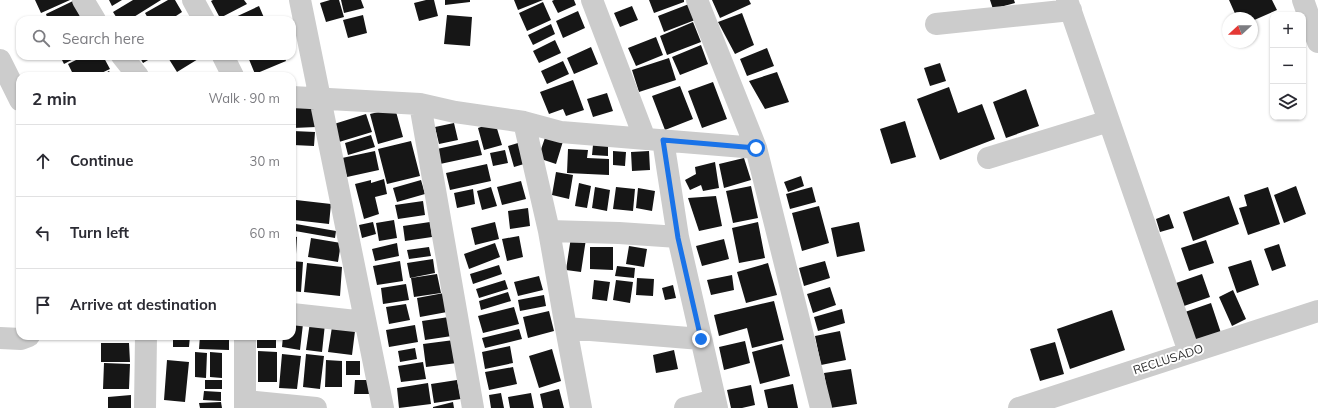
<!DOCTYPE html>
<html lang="en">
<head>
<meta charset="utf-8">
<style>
	body { margin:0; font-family:Mulish,sans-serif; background:#f7f7f7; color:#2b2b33 }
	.controls { position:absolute; right:12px; top:12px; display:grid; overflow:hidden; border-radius:8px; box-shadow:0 1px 3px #0004 }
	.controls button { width:36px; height:36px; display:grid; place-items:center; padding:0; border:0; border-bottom:1px solid #e1e1e2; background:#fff; color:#2b2b33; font:20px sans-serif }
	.compass { position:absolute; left:1222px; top:12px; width:36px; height:36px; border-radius:50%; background:#fff; box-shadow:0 1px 3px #0004; rotate:249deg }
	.stop { position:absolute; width:12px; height:12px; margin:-9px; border:3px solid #1a73e8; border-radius:50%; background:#fff }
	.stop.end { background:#1a73e8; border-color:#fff; box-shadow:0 1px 4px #0008 }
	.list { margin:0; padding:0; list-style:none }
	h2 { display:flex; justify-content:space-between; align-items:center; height:52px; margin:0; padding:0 16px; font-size:17px }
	h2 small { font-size:13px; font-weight:400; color:#7c7c81 }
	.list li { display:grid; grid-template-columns:26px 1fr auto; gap:12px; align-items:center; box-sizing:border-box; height:72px; padding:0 16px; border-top:1px solid #e1e1e2 }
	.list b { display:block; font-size:15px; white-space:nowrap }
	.list em { font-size:13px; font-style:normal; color:#7c7c81 }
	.icon { flex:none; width:22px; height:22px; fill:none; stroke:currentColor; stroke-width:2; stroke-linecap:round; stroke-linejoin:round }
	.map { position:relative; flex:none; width:1318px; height:408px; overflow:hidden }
	.search { position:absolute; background:#fff; box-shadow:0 1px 3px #0004; left:16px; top:16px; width:280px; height:44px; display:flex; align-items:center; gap:10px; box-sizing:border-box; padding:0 14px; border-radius:12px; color:#7c7c81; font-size:15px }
	.panel { position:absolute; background:#fff; box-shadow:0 1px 3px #0004; left:16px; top:72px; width:280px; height:268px; border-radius:12px }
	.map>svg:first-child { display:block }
</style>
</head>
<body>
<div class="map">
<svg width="1318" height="408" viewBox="0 0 1318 408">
	<rect width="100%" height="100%" fill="#fff"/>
	<path fill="#161616" d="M35 0H70L41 13Z
		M109 0H122L112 6Z
		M133 0H161L129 20H118L113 12Z
		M168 0H175L182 12 170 20H149L145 13Z
		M213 0H244L247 4 220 18 211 1Z
		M330 0H339L344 17 326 22 320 3Z
		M341 0H361L364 8 344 13Z
		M426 0H434L438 16 419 21 414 3Z
		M445 0H470V2L445 5Z
		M514 0H543L518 10Z
		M554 0H574L576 5 558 13 552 1Z
		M649 0H684V2L654 13Z
		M712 0H749L751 4 720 18Z
		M990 0H1014L1015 3 993 9Z
		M1229 0H1272L1277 10 1252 21V18H1237Z
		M73 1 81 18 77 20H48L46 14Z
		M543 2 551 20 527 31 519 13Z
		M689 4 695 20 664 32 658 16Z
		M259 6 265 20H229Z
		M632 6 638 20 620 27 614 13Z
		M578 11 585 28 563 38 556 21Z
		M742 13 754 45 735 54 718 22Z
		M363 15 367 33 348 38 343 20Z
		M447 15 472 17 470 46 444 44Z
		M693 22 701 42 667 55 660 36Z
		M551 24 555 34 533 45 528 35Z
		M656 37 663 55 636 66 628 48Z
		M555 40 561 53 539 63 533 51Z
		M701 45 708 64 680 75 672 57Z
		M591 47 598 64 574 74 567 58Z
		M767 48 774 66 747 76 740 59Z
		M60 56H79L64 64Z
		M84 56H103L110 69 95 76H74L68 64Z
		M139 56H155L143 63Z
		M167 56H203L177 72Z
		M250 56H284L286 61 255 74 248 57Z
		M669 58 676 80 639 92 632 70Z
		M563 61 569 74 547 84 541 71Z
		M940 63 946 81 930 86 924 68Z
		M109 71 112 76H100Z
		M777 72 789 102 765 109 749 81Z
		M573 80 584 110 566 116 563 109 549 114 540 92Z
		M713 82 727 119 702 128 688 91Z
		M680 86 693 119 665 130 652 96Z
		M949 87 958 113 982 104 995 139 940 160 917 99Z
		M1026 89 1039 126 1006 138 993 102Z
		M607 93 613 111 593 117 587 99Z
		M315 107 316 127 293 128V108Z
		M395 108 403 137 378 144 370 114Z
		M366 114 372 132 339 142 334 124Z
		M905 121 916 157 891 164 880 129Z
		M495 122 502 145 484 150 478 128Z
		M454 123 458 140 439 144 435 127Z
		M293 131 315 132 314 146 293 145Z
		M547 132 564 138 556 164 538 158Z
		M371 135 375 147 348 155 345 143Z
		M608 137V156L592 155 593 145Z
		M478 140 482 155 440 164 437 149Z
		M411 141 420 176 387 184 378 149Z
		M518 143 524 164 514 167 508 146Z
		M568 149 588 150 587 158 609 159V175L567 173Z
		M505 150 508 163 493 166 490 153Z
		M375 151 379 170 347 177 342 158Z
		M613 151 626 152 625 166 613 165Z
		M649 151 650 170 632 171 631 152Z
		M744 158 751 180 724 188 719 164Z
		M715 162 719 188 703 191 701 185 690 190 685 180 696 174 695 167Z
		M487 164 491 181 450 190 446 173Z
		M556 172 573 175 569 199 552 195Z
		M801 176 804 186 788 192 784 182Z
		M384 179 387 194 375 197 379 214 364 219 355 184 371 180V183Z
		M421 180 425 194 397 202 393 188Z
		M521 181 526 199 502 205 497 187Z
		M579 183 591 186 587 208 575 206Z
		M751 186 758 218 733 223 726 191Z
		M1296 186 1306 214 1284 223 1274 195Z
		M491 187 497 206 482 210 477 191Z
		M595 187 610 190 607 211 592 208Z
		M616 187 635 189 633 211 613 209Z
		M812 187 816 202 790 209 786 194Z
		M1268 187 1280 224 1248 235 1239 208 1247 206 1244 195Z
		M638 188 655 191 652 211 636 208Z
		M473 189 475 204 457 208 454 193Z
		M716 196 722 226 699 231 688 198Z
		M1229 196 1239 224 1193 241 1183 212Z
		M296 200 331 204 329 224 294 220Z
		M423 201 425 215 398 219 395 205Z
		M819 206 829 243 802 251 792 213Z
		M528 208 530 226 510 229 508 211Z
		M1169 214 1174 228 1160 232 1156 219Z
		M394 220 397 238 379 241 376 223Z
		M373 222 376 234 362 238 359 225Z
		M430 222 432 237 405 241 403 226Z
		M495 222 499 239 475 245 471 228Z
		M758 222 765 258 739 263 732 228Z
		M859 222 865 251 837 257 831 228Z
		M296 224 336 231 335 238 295 231Z
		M292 236 297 237 296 254H292Z
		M519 236 523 257 507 261 502 239Z
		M571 237 586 239 581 272 566 270Z
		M311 238 341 243 338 262 308 257Z
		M724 239 729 259 702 266 696 246Z
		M1206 240 1214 263 1189 271 1181 248Z
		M397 243 399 256 375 261 372 249Z
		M495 243 500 257 469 269 464 254Z
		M1279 244 1286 266 1272 271 1264 249Z
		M629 246 647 249 644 267 626 264Z
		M429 247 431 256 409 259 407 250Z
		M590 247H613V270L590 269Z
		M433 259 435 273 410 278 407 263Z
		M1251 260 1259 285 1237 293 1228 267Z
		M292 261 303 262 301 292 292 291Z
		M400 261 403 281 377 285 373 266Z
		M825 261 830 278 804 286 799 268Z
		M307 263 342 267 340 296 304 292Z
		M768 263 777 295 746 303 737 272Z
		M499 265 502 274 473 284 470 274Z
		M617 266 635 268 634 278 615 276Z
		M437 274 441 293 414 297 411 278Z
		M1202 274 1210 297 1184 306 1176 283Z
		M732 275 734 290 711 295 707 280Z
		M539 276 543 290 518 296 514 282Z
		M637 278 654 279 653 296 636 295Z
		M505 280 508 289 479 298 476 289Z
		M594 280 610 282 607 301 592 299Z
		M616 280 633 282 630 303 613 300Z
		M406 284 409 300 383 304 381 288Z
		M673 285 676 298 665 300 662 288Z
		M830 287 836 305 813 313 807 294Z
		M1233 290 1246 319 1232 326 1219 297Z
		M508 292 511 301 481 310 479 301Z
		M444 293 447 312 420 317 417 298Z
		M544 295 546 306 520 311 518 300Z
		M774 301 784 340 752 348 747 328 719 336 714 315Z
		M1211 303 1221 333 1195 342 1185 312Z
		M406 304 410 320 389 324 386 307Z
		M514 307 519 324 483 333 478 316Z
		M842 309 845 323 818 331 814 317Z
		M1112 310 1125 350 1070 369 1057 329Z
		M549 311 554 331 528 338 523 317Z
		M449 317 452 336 425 340 422 321Z
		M310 322 325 324 322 352 306 350Z
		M292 323 303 324 300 350 282 347 283 336H292Z
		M415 325 418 342 389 347 386 330Z
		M332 327 355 331 352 355 328 352Z
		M519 329 522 339 485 348 482 338Z
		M840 331 846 360 821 365 815 336Z
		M173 336H190L189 347H173Z
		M200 336H229V350L199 349Z
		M257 336H276V348H257Z
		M454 340 457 363 426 367 423 344Z
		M745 341 750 363 724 370 719 347Z
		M1055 342 1064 374 1040 381 1030 349Z
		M101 343H129L130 362H101Z
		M782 344 790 376 760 384 752 352Z
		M510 346 513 363 485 369 482 352Z
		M415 348 417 359 400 362 398 351Z
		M552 349 561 381 539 388 529 356Z
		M674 350 678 369 656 373 653 355Z
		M258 351 277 352V382H258Z
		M195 352 207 353 206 378 195 377Z
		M210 352 222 353V378L210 377Z
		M282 354 301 356 297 389 279 388Z
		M306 354 324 356 320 389 303 387Z
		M167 360 189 362 185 402 164 400Z
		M326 360 342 361V387H325Z
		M346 361H360V375H346Z
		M423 362 426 379 401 382 398 366Z
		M104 363 130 364 129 389H103Z
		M513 367 517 384 489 390 485 372Z
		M851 369 857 404 830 408 824 373Z
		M205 380H222V389H205Z
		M355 380H369V394H354Z
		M457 380 461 399 434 403 431 384Z
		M428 383 431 404 399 408 397 388Z
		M793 384 798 408H768L764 390Z
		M751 385 755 405 742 408H731L727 390Z
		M559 389 564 408H543L540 394Z
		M204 391 221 392V401L203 400Z
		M501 393 504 408H491L489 395Z
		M531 393 534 408H510L508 397Z
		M131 395V408H108V397Z
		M221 402 222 408H200L199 403Z
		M453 402 454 408H433V407Z"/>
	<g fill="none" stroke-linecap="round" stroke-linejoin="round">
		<path stroke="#ccc" stroke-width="22" d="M83 0 95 20
			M193 0 204 20
			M300 0 383 408
			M592 0 645 139
			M697 0 756 148 821 408
			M1067 0 1189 352
			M1303 0 1318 42
			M936 24 1071 10
			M122 56 138 76
			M223 56 233 76
			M0 60 20 100
			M292 97 420 104
			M524 122 549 231 566 328 581 408
			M663 140 678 237 717 408
			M988 158 1109 121
			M549 231 619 233 678 237
			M292 314 365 322
			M566 328 701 339
			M245 336V408
			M0 338 21 339 29 336
			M245 401 316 408
			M145 408 146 336
			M473 408 420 104 455 112 524 122 561 132 756 148
			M685 408 715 400
			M1019 408 1318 311"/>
	</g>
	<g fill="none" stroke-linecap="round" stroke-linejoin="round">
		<path stroke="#1a73e8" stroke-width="5" d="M701 339 678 238 663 140 756 148"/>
	</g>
	<g text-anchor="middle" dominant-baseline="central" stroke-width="4" stroke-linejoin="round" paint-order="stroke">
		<g font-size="12" fill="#2f2f2f" stroke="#fff">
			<text transform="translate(1168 359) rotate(-18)">RECLUSADO</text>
		</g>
	</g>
</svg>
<div class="controls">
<button>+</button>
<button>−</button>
<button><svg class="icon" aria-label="layers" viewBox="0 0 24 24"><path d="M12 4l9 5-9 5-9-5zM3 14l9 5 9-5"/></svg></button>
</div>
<svg class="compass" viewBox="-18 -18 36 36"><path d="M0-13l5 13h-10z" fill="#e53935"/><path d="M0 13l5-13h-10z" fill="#7c7c81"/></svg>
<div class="stop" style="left:756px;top:148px"></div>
<div class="stop end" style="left:701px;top:339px"></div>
<div class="search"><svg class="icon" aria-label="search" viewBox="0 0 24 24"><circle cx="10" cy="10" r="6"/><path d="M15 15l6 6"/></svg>Search here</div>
<section class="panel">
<h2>2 min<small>Walk · 90 m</small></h2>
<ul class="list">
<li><svg class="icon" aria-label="ahead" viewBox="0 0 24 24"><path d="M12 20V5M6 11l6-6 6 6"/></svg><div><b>Continue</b></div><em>30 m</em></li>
<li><svg class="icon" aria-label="left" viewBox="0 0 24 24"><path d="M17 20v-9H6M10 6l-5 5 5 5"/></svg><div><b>Turn left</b></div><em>60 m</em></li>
<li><svg class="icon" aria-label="arrive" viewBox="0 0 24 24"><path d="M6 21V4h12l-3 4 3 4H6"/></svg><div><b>Arrive at destination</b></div></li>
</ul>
</section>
</div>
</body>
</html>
